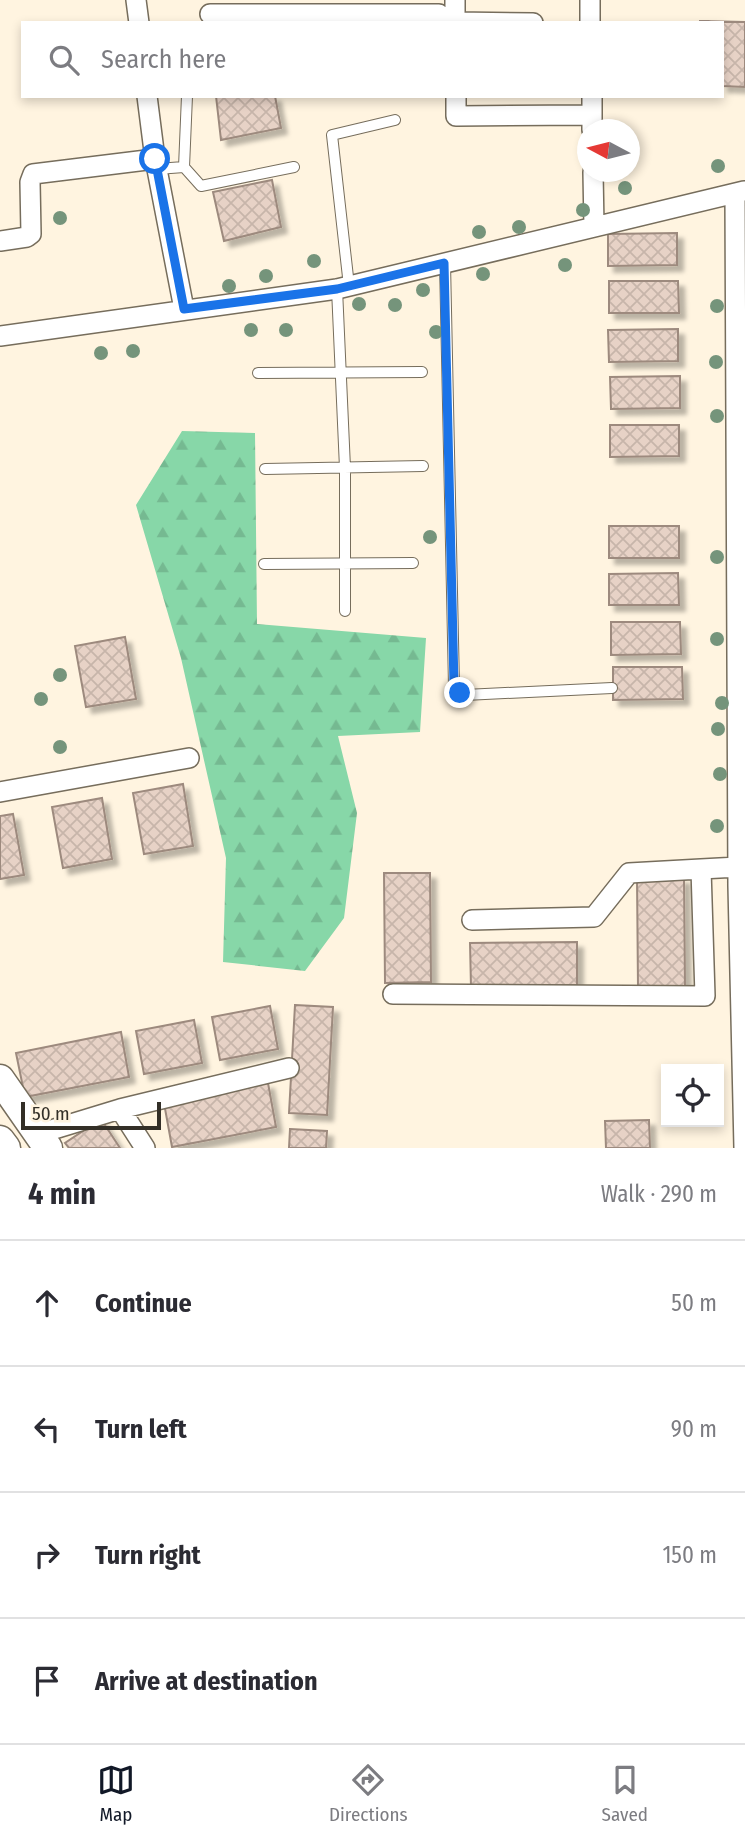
<!DOCTYPE html>
<html lang="en">
<head>
<meta charset="utf-8">
<style>
	body { margin:0; font-family:"Fira Sans Condensed",sans-serif; background:#f7f7f7; color:#2b2b33 }
	.controls { position:absolute; right:21px; bottom:21px; display:grid; overflow:hidden; border-radius:0px; box-shadow:0 4px 10px #0003 }
	.controls button { width:63px; height:63px; display:grid; place-items:center; padding:0; border:0; border-bottom:2px solid #e1e1e2; background:#fff; color:#2b2b33; font:35px sans-serif }
	.compass { position:absolute; left:577px; top:119px; width:63px; height:63px; border-radius:50%; background:#fff; box-shadow:0 4px 10px #0003; rotate:277deg }
	.scale { position:absolute; left:21px; bottom:18px; width:140px; box-sizing:border-box; padding-left:7px; border:4px solid #332f27; border-top:0; font-size:19px; line-height:24px; white-space:nowrap; color:#332f27; -webkit-text-stroke:5px #fff4e0; paint-order:stroke }
	.stop { position:absolute; width:21px; height:21px; margin:-16px; border:5px solid #1a73e8; border-radius:50%; background:#fff }
	.stop.end { background:#1a73e8; border-color:#fff; box-shadow:0 2px 7px #0008 }
	.list { margin:0; padding:0; list-style:none }
	h2 { display:flex; justify-content:space-between; align-items:center; height:91px; margin:0; padding:0 28px; font-size:30px }
	h2 small { font-size:23px; font-weight:400; color:#7c7c81 }
	.list li { display:grid; grid-template-columns:46px 1fr auto; gap:21px; align-items:center; box-sizing:border-box; height:126px; padding:0 28px; border-top:2px solid #e1e1e2 }
	.list b { display:block; font-size:26px; white-space:nowrap }
	.list em { font-size:23px; font-style:normal; color:#7c7c81 }
	.icon { flex:none; width:38px; height:38px; fill:none; stroke:currentColor; stroke-width:2; stroke-linecap:round; stroke-linejoin:round }
	.map { position:relative; flex:none; width:745px; height:1148px; overflow:hidden }
	.search { position:absolute; background:#fff; box-shadow:0 4px 10px #0003; left:21px; right:21px; top:21px; height:77px; display:flex; align-items:center; gap:18px; box-sizing:border-box; padding:0 24px; border-radius:0px; color:#7c7c81; font-size:26px }
	.sheet { height:595px; background:#fff }
	nav { display:flex; justify-content:space-around; align-items:center; box-sizing:border-box; height:98px; border-top:2px solid #e1e1e2; background:#fff; font-size:19px; color:#7c7c81 }
	nav a { display:grid; justify-items:center; gap:4px }
	nav .on { color:#111827 }
	.map>svg:first-child { display:block }
</style>
</head>
<body>
<div class="map">
<svg width="745" height="1148" viewBox="0 0 745 1148">
	<defs>
		<pattern id="forest-firs" width="22" height="20" patternUnits="userSpaceOnUse" patternTransform="scale(1.75)"><rect width="22" height="20" fill="#87d7a8"/><path d="M5 1l3.5 6h-7zM16 11l3.5 6h-7z" fill="#75b991"/></pattern>
		<pattern id="building-cross-hatch" width="8" height="8" patternUnits="userSpaceOnUse" patternTransform="scale(1.75)"><rect width="8" height="8" fill="#e7d2c6"/><path d="M0 0l8 8M0 8l8-8" fill="none" stroke="#c7b5aa"/></pattern>
		<filter id="shadow"><feDropShadow dx="6" dy="6" stdDeviation="2" flood-color="#0004"/></filter>
	</defs>
	<rect width="100%" height="100%" fill="#fff4e0"/>
	<path fill="url(#forest-firs)" d="M182 431 255 433 257 624 426 638 420 732 338 736 357 813 344 918 305 971 223 962 226 858 181 658 136 505Z"/>
	<path fill="url(#building-cross-hatch)" stroke="#9d8a7e" stroke-width="2" filter="url(#shadow)" d="M699 21 745 22V87L722 86V23Z
		M216 96H275L281 128 221 140Z
		M272 180 281 227 224 241 213 192Z
		M677 233V265L608 266V234Z
		M609 281H678L679 313H609Z
		M678 329V361L609 362 608 330Z
		M680 376V408L611 409 610 377Z
		M610 425H679V456L610 457Z
		M609 526H679V558H609Z
		M678 573 679 605H609V574Z
		M611 622H680L681 654 611 655Z
		M125 637 136 699 86 707 75 646Z
		M613 667H682L683 699 613 700Z
		M183 784 193 846 144 854 133 793Z
		M102 798 112 859 63 868 52 807Z
		M13 814 24 875 0 879V816Z
		M384 873H430L431 982 385 983Z
		M637 878H684L685 987H638Z
		M577 942V985L471 987 470 943Z
		M295 1005 333 1007 327 1115 289 1113Z
		M270 1006 278 1049 220 1060 212 1017Z
		M194 1020 202 1063 144 1074 136 1031Z
		M121 1032 129 1077 25 1097 16 1053Z
		M268 1083 276 1127 172 1147 164 1103Z
		M101 1119 120 1148H69L65 1143Z
		M649 1120 650 1148H606L605 1121Z
		M290 1129 327 1131 326 1148H289Z"/>
	<g fill="none" stroke-linecap="round" stroke-linejoin="round">
		<defs>
			<path id="lane" d="M187 96 184 167 201 186 294 167
				M157 169 184 167
				M445 263 454 686 456 690 465 695 612 688
				M349 286 332 135 395 120
				M337 289 345 468V611
				M258 373 422 372
				M265 469 423 466
				M264 564 413 563"/>
			<path id="street" d="M136 0 139 23
				M590 0V23
				M210 14H439
				M455 22 533 23
				M455 23V0
				M147 96 155 159 184 309
				M456 96V116L592 115
				M592 96V130
				M593 172 594 227
				M735 194 738 886 744 1148
				M0 241 27 237 31 234 30 182 33 174 155 159
				M0 336 337 289 744 191
				M0 792 189 758
				M472 920 594 917 629 873 701 869
				M393 994 705 996 701 869 738 867
				M120 1109 145 1148
				M38 1134 120 1109 289 1068"/>
			<path id="secondary" d="M0 1079 48 1148
				M0 1140 6 1148"/>
		</defs>
		<use href="#lane" stroke="#766d5c" stroke-width="12"/>
		<use href="#street" stroke="#766d5c" stroke-width="22"/>
		<use href="#secondary" stroke="#766d5c" stroke-width="31"/>
		<use href="#lane" stroke="#fff" stroke-width="10"/>
		<use href="#street" stroke="#fff" stroke-width="19"/>
		<use href="#secondary" stroke="#fff" stroke-width="28"/>
	</g>
	<g fill="#75947b">
		<circle cx="718" cy="166" r="7"/>
		<circle cx="625" cy="188" r="7"/>
		<circle cx="583" cy="210" r="7"/>
		<circle cx="60" cy="218" r="7"/>
		<circle cx="519" cy="227" r="7"/>
		<circle cx="479" cy="232" r="7"/>
		<circle cx="314" cy="261" r="7"/>
		<circle cx="565" cy="265" r="7"/>
		<circle cx="483" cy="274" r="7"/>
		<circle cx="266" cy="276" r="7"/>
		<circle cx="229" cy="286" r="7"/>
		<circle cx="423" cy="290" r="7"/>
		<circle cx="359" cy="304" r="7"/>
		<circle cx="395" cy="305" r="7"/>
		<circle cx="717" cy="306" r="7"/>
		<circle cx="251" cy="330" r="7"/>
		<circle cx="286" cy="330" r="7"/>
		<circle cx="436" cy="332" r="7"/>
		<circle cx="133" cy="351" r="7"/>
		<circle cx="101" cy="353" r="7"/>
		<circle cx="716" cy="362" r="7"/>
		<circle cx="717" cy="416" r="7"/>
		<circle cx="430" cy="537" r="7"/>
		<circle cx="717" cy="557" r="7"/>
		<circle cx="717" cy="639" r="7"/>
		<circle cx="60" cy="675" r="7"/>
		<circle cx="41" cy="699" r="7"/>
		<circle cx="722" cy="703" r="7"/>
		<circle cx="718" cy="729" r="7"/>
		<circle cx="60" cy="747" r="7"/>
		<circle cx="720" cy="774" r="7"/>
		<circle cx="717" cy="826" r="7"/>
	</g>
	<g fill="none" stroke-linecap="round" stroke-linejoin="round">
		<path stroke="#1a73e8" stroke-width="9" d="M155 159 184 309 337 289 444 263 454 685 460 693"/>
	</g>
</svg>
<div class="controls">
<button><svg class="icon" aria-label="locate" viewBox="0 0 24 24"><circle cx="12" cy="12" r="6"/><path d="M12 2v4M12 18v4M2 12h4M18 12h4"/></svg></button>
</div>
<svg class="compass" viewBox="-18 -18 36 36"><path d="M0-13l5 13h-10z" fill="#e53935"/><path d="M0 13l5-13h-10z" fill="#7c7c81"/></svg>
<div class="scale">50 m</div>
<div class="stop" style="left:155px;top:159px"></div>
<div class="stop end" style="left:460px;top:693px"></div>
<div class="search"><svg class="icon" aria-label="search" viewBox="0 0 24 24"><circle cx="10" cy="10" r="6"/><path d="M15 15l6 6"/></svg>Search here</div>
</div>
<section class="sheet">
<h2>4 min<small>Walk · 290 m</small></h2>
<ul class="list">
<li><svg class="icon" aria-label="ahead" viewBox="0 0 24 24"><path d="M12 20V5M6 11l6-6 6 6"/></svg><div><b>Continue</b></div><em>50 m</em></li>
<li><svg class="icon" aria-label="left" viewBox="0 0 24 24"><path d="M17 20v-9H6M10 6l-5 5 5 5"/></svg><div><b>Turn left</b></div><em>90 m</em></li>
<li><svg class="icon" aria-label="right" viewBox="0 0 24 24"><path d="M7 20v-9h11M14 6l5 5-5 5"/></svg><div><b>Turn right</b></div><em>150 m</em></li>
<li><svg class="icon" aria-label="arrive" viewBox="0 0 24 24"><path d="M6 21V4h12l-3 4 3 4H6"/></svg><div><b>Arrive at destination</b></div></li>
</ul>
</section>
<nav>
<a class="on"><svg class="icon" aria-label="map" viewBox="0 0 24 24"><path d="M3 6l6-2 6 2 6-2v14l-6 2-6-2-6 2zM9 4v14M15 6v14"/></svg>Map</a>
<a><svg class="icon" aria-label="directions" viewBox="0 0 24 24"><path d="M12 3l9 9-9 9-9-9zM9 14v-3h6M13 9l2 2-2 2"/></svg>Directions</a>
<a><svg class="icon" aria-label="saved" viewBox="0 0 24 24"><path d="M7 4h10v16l-5-4-5 4z"/></svg>Saved</a>
</nav>
</body>
</html>
